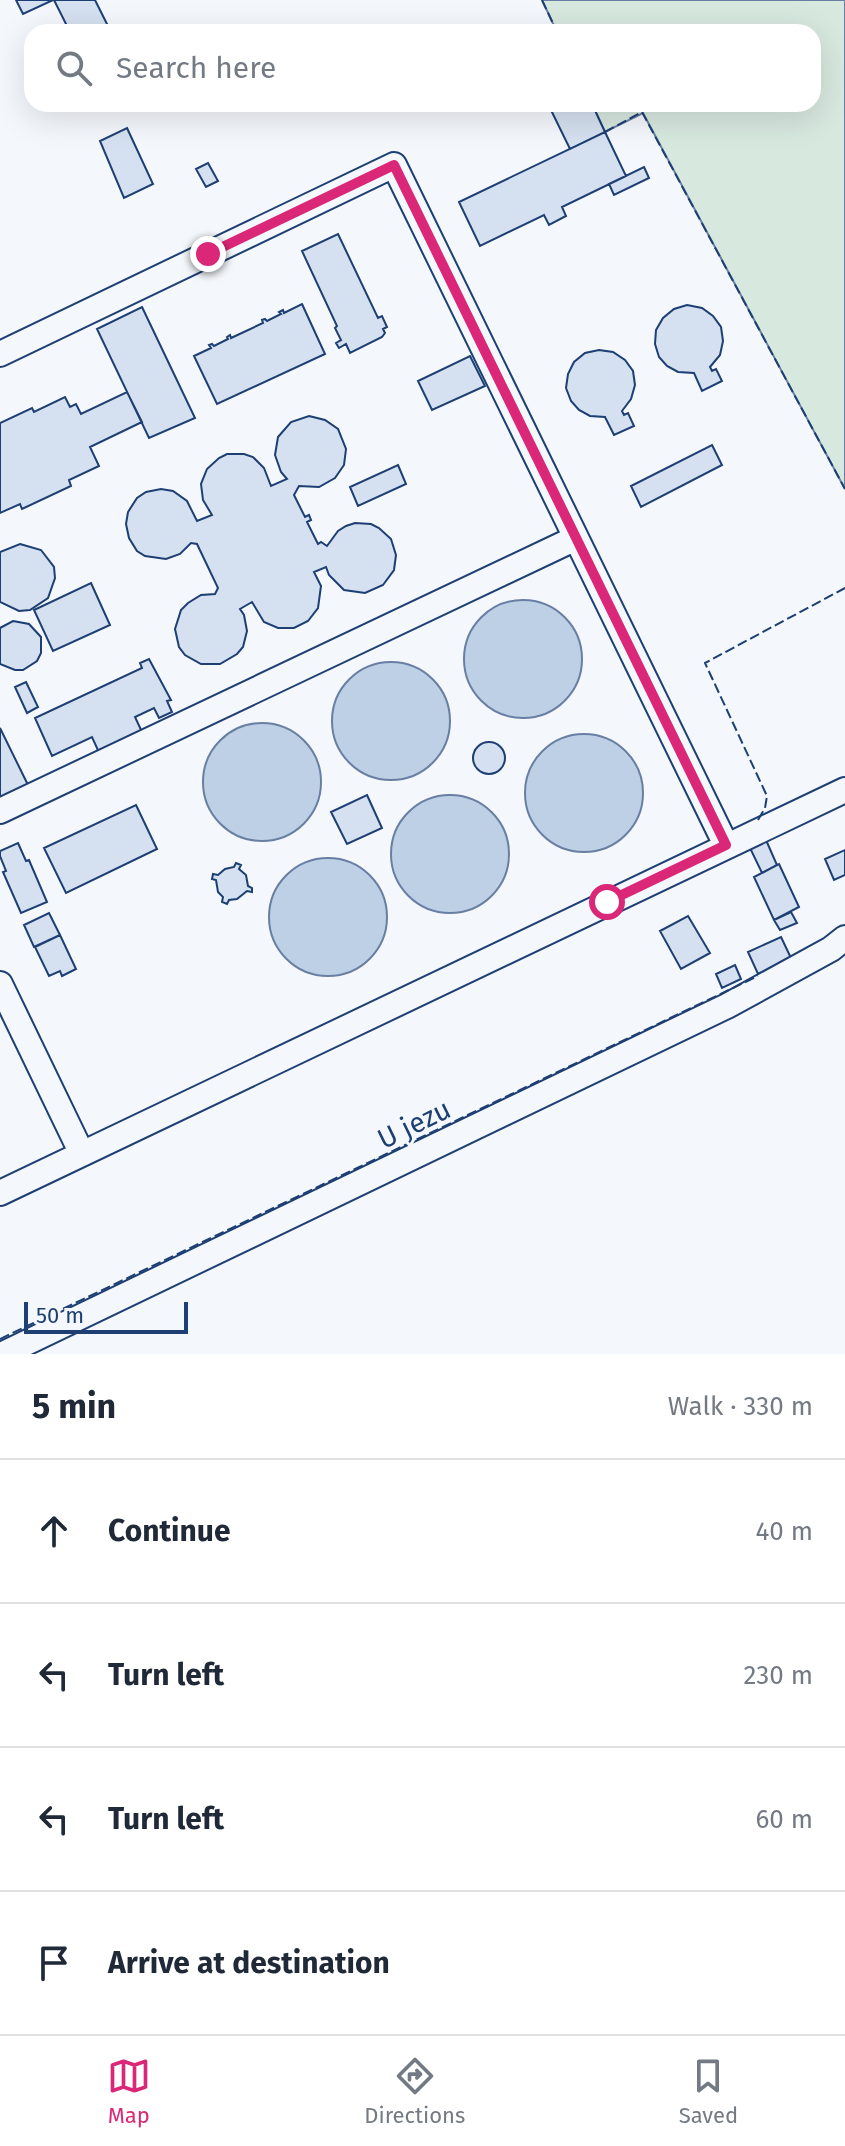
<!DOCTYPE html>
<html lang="en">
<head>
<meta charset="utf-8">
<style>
	body { margin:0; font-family:"Fira Sans",sans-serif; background:#f2f2f3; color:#1f2937 }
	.scale { position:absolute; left:24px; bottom:20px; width:164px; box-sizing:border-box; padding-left:8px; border:4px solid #1d3f73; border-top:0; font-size:22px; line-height:28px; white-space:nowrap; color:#1d3f73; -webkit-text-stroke:6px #f4f7fb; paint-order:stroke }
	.stop { position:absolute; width:24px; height:24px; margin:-18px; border:6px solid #db2777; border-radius:50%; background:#fff }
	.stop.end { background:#db2777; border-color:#fff; box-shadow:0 2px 8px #0008 }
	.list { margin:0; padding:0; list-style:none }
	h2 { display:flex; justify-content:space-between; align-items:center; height:104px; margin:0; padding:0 32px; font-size:34px }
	h2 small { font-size:26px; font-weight:400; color:#747a83 }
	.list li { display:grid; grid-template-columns:52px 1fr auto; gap:24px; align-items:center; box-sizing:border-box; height:144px; padding:0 32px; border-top:2px solid #e0e1e3 }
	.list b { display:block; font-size:30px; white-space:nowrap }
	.list em { font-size:26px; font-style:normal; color:#747a83 }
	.icon { flex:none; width:44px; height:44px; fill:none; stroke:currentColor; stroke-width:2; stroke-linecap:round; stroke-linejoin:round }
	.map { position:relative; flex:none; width:845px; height:1354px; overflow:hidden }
	.search { position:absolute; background:#fff; box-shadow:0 8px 32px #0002; left:24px; right:24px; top:24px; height:88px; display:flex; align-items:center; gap:20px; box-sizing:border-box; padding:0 28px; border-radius:24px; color:#747a83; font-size:30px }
	.sheet { height:680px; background:#fff }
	nav { display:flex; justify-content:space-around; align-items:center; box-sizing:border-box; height:112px; border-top:2px solid #e0e1e3; background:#fff; font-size:22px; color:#747a83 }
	nav a { display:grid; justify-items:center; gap:4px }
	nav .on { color:#db2777 }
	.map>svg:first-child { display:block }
</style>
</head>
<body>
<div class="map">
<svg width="845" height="1354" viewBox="0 0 845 1354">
	<rect width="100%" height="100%" fill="#f4f7fb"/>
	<path fill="#d7e8df" stroke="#687fa3" stroke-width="2" d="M542 0H845V489L643 113 605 132 592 104H813V32H557Z"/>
	<path fill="#bed0e5" stroke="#687fa3" stroke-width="2" d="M464 659a59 59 0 1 1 118 0a59 59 0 1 1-118 0Z
		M332 721a59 59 0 1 1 118 0a59 59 0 1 1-118 0Z
		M203 782a59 59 0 1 1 118 0a59 59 0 1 1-118 0Z
		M525 793a59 59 0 1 1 118 0a59 59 0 1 1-118 0Z
		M391 854a59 59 0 1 1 118 0a59 59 0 1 1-118 0Z
		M269 917a59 59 0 1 1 118 0a59 59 0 1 1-118 0Z"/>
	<path fill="#d5e0f0" stroke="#1d3f73" stroke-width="2" d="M16 0H53L23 14Z
		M54 0H95L111 32H70Z
		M548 104H592L605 132 570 149Z
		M127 128 153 184 124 198 100 141Z
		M605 132 626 176 562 207 566 216 549 225 544 215 480 246 459 202Z
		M208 163 218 181 206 187 196 169Z
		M644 167 649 178 614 195 609 184Z
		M338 234 378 318 382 316 387 327 383 329 385 333 382 337 350 353 346 344 339 348 336 343 341 340 335 328 337 326 302 251Z
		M302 304 325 354 217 404 194 356 211 348 209 345 212 344 214 346 228 339 227 337 230 335 231 338 263 323 262 320 265 319 267 321 281 314 279 312 283 310 284 313Z
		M687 305 702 308 713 316 721 327 723 341 720 355 710 367 712 371 716 369 722 381 702 391 694 373 678 372 667 366 659 357 655 344 656 330 663 318 674 309Z
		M142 307 195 418 149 438 97 329Z
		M599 350 613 352 625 360 633 371 635 385 631 399 622 411 624 415 628 413 634 426 614 435 605 417 590 416 579 410 571 401 566 388 568 374 574 362 585 353Z
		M470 356 485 386 432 410 418 381Z
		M127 392 142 422 90 447 99 466 69 480 71 486 22 509 20 504 0 513V423L32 408 34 412 65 397 70 407 76 404 81 414Z
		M309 416 325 420 338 429 346 449 344 465 335 478 319 487 299 486 294 495 305 517 309 515 311 520 307 522 318 544 321 542 327 546 338 531 346 526 355 523 371 524 379 528 391 539 396 555 394 570 383 585 365 593 344 590 329 575 326 567 314 572 321 586 318 608 308 621 294 628H278L264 622 252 602 240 609 244 615 247 631 243 647 237 654 220 664H201L185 655 179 647 175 629 181 610 188 603 201 595 215 594 218 588 197 544 191 543 180 554 166 559 145 556 137 551 129 538 126 524 128 512 137 498 146 492 161 489 173 491 187 501 197 521 212 515 203 500 201 484 207 469 219 458 227 454H244L253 457 264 468 271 486 287 479 281 472 275 455 278 437 291 422Z
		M712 445 722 465 641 507 631 486Z
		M398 465 406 484 358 506 350 487Z
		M20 544 41 550 54 567 55 578 48 598 30 610 19 611 0 602V552Z
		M91 583 110 625 53 651 34 610Z
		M13 621 29 624 41 637V653L37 661 23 670H15L0 664V628Z
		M149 659 171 700 167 701 172 712 159 718 154 708 135 717 142 732 102 759 92 737 52 756 35 718 142 668 140 663Z
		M26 682 38 707 27 713 15 687Z
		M0 728 29 787 0 798Z
		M473 758a16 16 0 1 1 32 0a16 16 0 1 1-32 0Z
		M367 795 382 828 347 844 331 812Z
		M136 805 157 849 66 893 44 848Z
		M766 840 777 865 762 873 750 848Z
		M18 843 26 861 29 860 47 902 21 913 3 872 6 871 0 856V851Z
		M845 850V875L834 880 825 859Z
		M236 863 241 865 239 869 246 875 248 886 252 888V892L247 891 237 899 229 900 227 904 222 902 223 897 218 892 216 880 212 879 213 874 218 875 225 869 234 867Z
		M779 864 799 907 774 920 754 877Z
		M791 912 797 923 780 930 774 920Z
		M49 913 60 935 34 947 24 925Z
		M688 916 710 953 681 969 660 931Z
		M60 935 76 969 62 976 60 971 49 976 35 947Z
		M781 937 791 958 758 974 748 952Z
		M735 965 741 979 722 988 716 974Z"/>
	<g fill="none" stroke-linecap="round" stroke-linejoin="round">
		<defs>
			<path id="minor" d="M0 354 394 165 726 845
				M0 811 576 538
				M0 984 82 1154
				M0 1193 845 790
				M3 1354 727 1006 831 949 845 938"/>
		</defs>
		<use href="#minor" stroke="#1d3f73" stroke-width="28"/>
		<use href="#minor" stroke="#f4f7fb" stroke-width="24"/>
		<path stroke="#1d3f73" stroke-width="2" stroke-dasharray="10 4" stroke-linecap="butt" d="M542 0 557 32
			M605 132 642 112 845 489
			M758 820 765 808 767 796 705 663 845 588
			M0 1339 758 976"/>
	</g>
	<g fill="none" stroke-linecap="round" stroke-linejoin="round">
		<path stroke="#db2777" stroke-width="10" d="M208 254 394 165 726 845 607 902"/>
	</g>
	<g text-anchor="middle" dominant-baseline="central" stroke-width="6" stroke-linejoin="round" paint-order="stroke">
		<g font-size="28" fill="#1d3f73" stroke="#f4f7fb">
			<text transform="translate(414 1124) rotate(-26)">U jezu</text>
		</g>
	</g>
</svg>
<div class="scale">50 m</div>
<div class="stop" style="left:607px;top:902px"></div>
<div class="stop end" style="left:208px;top:254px"></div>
<div class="search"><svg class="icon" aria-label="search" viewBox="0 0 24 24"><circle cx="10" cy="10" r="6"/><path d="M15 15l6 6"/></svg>Search here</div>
</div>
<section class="sheet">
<h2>5 min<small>Walk · 330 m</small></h2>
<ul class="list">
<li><svg class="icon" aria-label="ahead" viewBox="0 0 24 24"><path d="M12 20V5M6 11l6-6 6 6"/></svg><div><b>Continue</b></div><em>40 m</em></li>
<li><svg class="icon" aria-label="left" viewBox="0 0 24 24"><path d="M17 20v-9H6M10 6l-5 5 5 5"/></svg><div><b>Turn left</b></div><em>230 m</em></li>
<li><svg class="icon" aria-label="left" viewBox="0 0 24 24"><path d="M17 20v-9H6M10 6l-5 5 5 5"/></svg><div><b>Turn left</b></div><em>60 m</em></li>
<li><svg class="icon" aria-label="arrive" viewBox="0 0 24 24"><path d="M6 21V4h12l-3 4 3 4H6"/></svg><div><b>Arrive at destination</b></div></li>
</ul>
</section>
<nav>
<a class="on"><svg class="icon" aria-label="map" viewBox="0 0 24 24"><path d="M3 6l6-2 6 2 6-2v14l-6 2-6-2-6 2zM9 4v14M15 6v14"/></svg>Map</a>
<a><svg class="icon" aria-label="directions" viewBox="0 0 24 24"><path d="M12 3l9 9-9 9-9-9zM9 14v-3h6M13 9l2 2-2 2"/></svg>Directions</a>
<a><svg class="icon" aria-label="saved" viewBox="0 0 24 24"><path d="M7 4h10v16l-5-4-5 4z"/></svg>Saved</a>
</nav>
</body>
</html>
